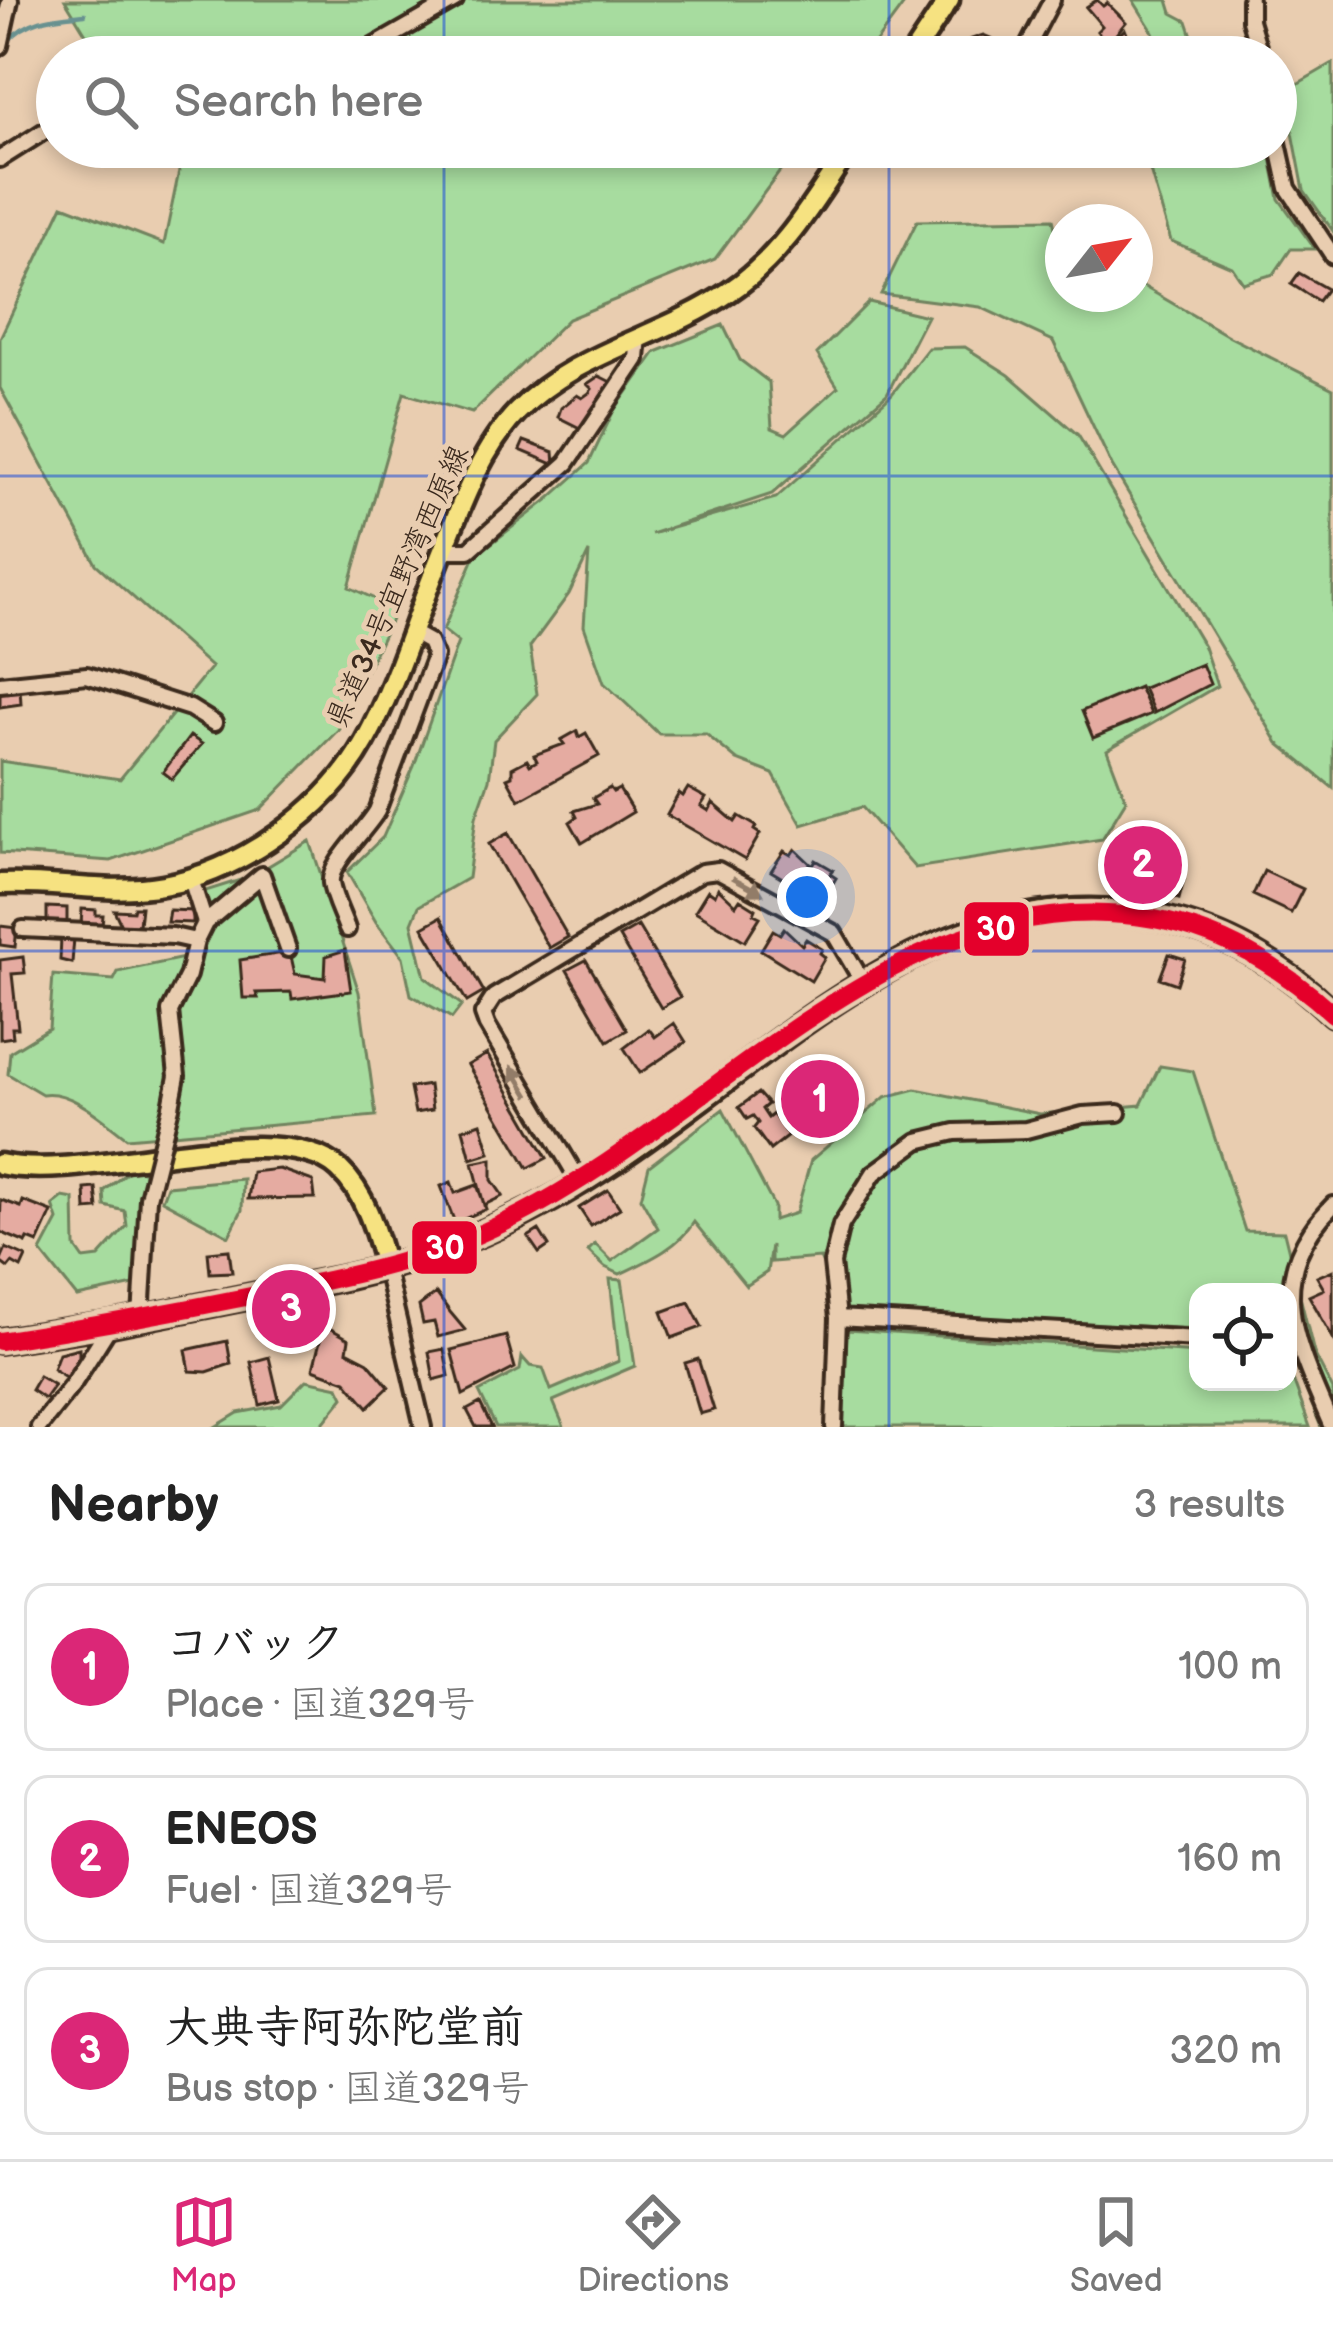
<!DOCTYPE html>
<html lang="en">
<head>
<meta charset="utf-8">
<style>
	body { margin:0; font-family:"Balsamiq Sans","Klee One",sans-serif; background:#f6f6f6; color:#222 }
	.controls { position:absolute; right:36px; bottom:36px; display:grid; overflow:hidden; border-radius:24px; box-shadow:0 6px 18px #0003 }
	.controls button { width:108px; height:108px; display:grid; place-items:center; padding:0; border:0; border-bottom:3px solid #e0e0e0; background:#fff; color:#222; font:60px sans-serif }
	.compass { position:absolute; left:1045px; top:204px; width:108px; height:108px; border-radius:50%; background:#fff; box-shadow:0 6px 18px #0003; rotate:59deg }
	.you { position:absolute; left:807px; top:897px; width:42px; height:42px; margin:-30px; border:9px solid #fff; border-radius:50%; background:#1a73e8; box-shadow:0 0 0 18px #1a73e833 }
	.badge { display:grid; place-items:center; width:78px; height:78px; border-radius:50%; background:#db2777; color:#fff; font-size:39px; font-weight:700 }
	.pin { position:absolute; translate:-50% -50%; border:6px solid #fff; box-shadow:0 3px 12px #0006 }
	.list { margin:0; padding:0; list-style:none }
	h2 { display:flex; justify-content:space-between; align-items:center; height:156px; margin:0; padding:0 48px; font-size:51px }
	h2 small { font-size:39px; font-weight:400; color:#767676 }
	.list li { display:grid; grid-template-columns:78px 1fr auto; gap:36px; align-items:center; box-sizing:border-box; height:168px; margin:0 24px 24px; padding:0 24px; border:3px solid #e0e0e0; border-radius:24px }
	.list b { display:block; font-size:45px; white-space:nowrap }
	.list p { margin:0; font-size:39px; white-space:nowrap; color:#767676 }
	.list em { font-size:39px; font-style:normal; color:#767676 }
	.icon { flex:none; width:66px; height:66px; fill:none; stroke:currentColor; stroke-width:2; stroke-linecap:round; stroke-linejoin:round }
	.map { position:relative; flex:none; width:1333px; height:1427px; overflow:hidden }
	.search { position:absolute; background:#fff; box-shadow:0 6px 18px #0003; left:36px; right:36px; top:36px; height:132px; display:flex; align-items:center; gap:30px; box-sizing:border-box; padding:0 42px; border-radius:66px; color:#767676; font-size:45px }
	.sheet { height:732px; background:#fff }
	nav { display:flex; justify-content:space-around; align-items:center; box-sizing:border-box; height:168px; border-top:3px solid #e0e0e0; background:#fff; font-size:33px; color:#767676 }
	nav a { display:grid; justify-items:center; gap:6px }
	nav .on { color:#db2777 }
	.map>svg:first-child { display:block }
</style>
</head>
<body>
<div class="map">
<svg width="1333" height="1427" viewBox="0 0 1333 1427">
	<rect width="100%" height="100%" fill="#e9cdb0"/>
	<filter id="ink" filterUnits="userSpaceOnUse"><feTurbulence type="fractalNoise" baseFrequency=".00833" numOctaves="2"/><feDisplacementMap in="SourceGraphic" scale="24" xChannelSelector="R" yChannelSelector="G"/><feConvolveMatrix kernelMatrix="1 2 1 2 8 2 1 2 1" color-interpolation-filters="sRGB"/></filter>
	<g filter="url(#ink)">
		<path fill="#a7dc9f" stroke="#71835e" stroke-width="3" d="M65 0H907L865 57H100Z
			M1133 0H1168L1172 13 1187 21 1199 57H1162L1153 32Z
			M1333 63V231L1304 190 1285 91Z
			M184 147H798L715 259 568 319 472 413 404 393 349 587 396 609 338 730 260 810 111 861 0 853V761L120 779 211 667 96 564 0 388V338L63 205 164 244Z
			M1143 147H1269L1279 199 1315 249H1291L1274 274 1243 283 1232 267 1171 241Z
			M1053 219 1063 265V294H1135L1136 282 1230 337 1333 389V788L1278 743 1112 466 1053 341 980 307 881 294 917 221Z
			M869 302 927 316 887 394 772 494 651 534 776 498 892 394 928 348 965 347 1009 375 1078 435 1204 647 1217 686 1107 750 1126 800 1102 839 915 868 862 807 802 825 773 774 737 760 706 734H659L604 683 584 626 589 552 569 594 530 647 537 694 494 740 489 780 476 817 468 878 419 906 412 923 425 977 462 1005 452 1018 411 995 403 957 376 922 347 872 383 837 414 766 458 642 443 630 475 556 550 498 589 463 613 412 656 352 723 325 740 360 769 382 772 428 786 434 838 387 817 354Z
			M310 841 359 992 376 1116 127 1138C104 1121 71 1089 42 1094L8 1074 10 1052 49 1028 53 975 114 980 118 972 184 958 199 925V893L250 877Z
			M1160 1066 1193 1071 1245 1231 1284 1232 1314 1353 1333 1390V1427H1321L1288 1345V1292H1198V1329L844 1311 820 1258 771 1262V1245L767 1272 746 1286 694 1222C678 1248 647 1261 620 1274L605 1267 588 1251 595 1244 612 1261 658 1228 641 1198 649 1166 723 1109 774 1206V1220L796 1213 811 1160 885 1097 916 1089 1040 1114 1141 1105Z
			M130 1170 144 1171 134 1285 77 1297 41 1252 58 1220 53 1205 63 1197 74 1199 75 1246 84 1259 99 1257 127 1226 125 1211 105 1206 104 1191Z
			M243 1179 242 1210 229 1236 162 1200 167 1186Z
			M610 1279 622 1280 635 1366 553 1401 564 1427H496L479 1392 520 1370 522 1357 530 1366 543 1368 551 1390 619 1361Z
			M847 1330 1198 1353V1382H1288V1366L1310 1427H843Z
			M306 1380 339 1387 344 1397 320 1427H215L238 1413 281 1405Z"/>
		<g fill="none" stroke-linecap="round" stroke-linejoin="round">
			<path stroke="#679190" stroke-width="4.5" d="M8 41C28 18 56 17 85 14"/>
		</g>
		<path fill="#e5aba1" stroke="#3b2a1e" stroke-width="3" d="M1097 0 1103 6 1107 3 1126 22 1108 44 1097 31 1102 26 1086 7Z
			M1125 29 1132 46 1118 55 1115 39Z
			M983 35 995 40 1003 57H962L969 40Z
			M1299 273 1327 289 1318 301 1291 284Z
			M599 376 615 384 584 430 558 417 561 408 577 395 582 398 589 393 592 389 587 384Z
			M524 441 554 452 555 465 520 450Z
			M1202 664 1210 684 1154 713 1143 688Z
			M1139 687 1151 714 1093 738 1082 711Z
			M20 688 21 704 0 707V690Z
			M577 731 579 737 586 733 599 756 519 800 507 778 512 776V768L527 760 530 765 537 761 534 755 564 744 561 740Z
			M190 736 202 744 172 779 163 772Z
			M610 788 613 792 619 789 633 812 582 843 570 822 577 817 574 811 597 804 593 798Z
			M688 788 706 798 701 806 709 811 713 803 735 822 739 816 756 826 754 830 760 834 745 860 667 815 679 793 683 796Z
			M508 833 568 937 549 948 489 844Z
			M1120 843 1154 852 1150 869 1184 880 1179 899 1134 885 1138 866 1115 858Z
			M795 849 813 866 816 860 833 870 830 874 836 878 822 902 771 871 784 851 791 855Z
			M1264 871 1303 889 1291 913 1253 895Z
			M718 888 736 905 740 899 756 909 754 914 760 917 745 941 695 911 708 890 715 895Z
			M47 907 67 908V925L47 923Z
			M134 907H141L139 925H121L114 910 133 911Z
			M82 909 96 910V915H103L102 926 81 925Z
			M169 910 193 911V923L167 922Z
			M441 917 484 992 467 1002 423 927Z
			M0 926 17 928 15 947 0 945Z
			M638 926 680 997 661 1008 619 937Z
			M784 928 802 945 806 939 822 949 820 953 825 957 811 981 761 950 773 930 780 934Z
			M61 937 74 938 72 963 60 960Z
			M345 950 351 991 292 999 291 992 256 993 258 998H243L240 960 290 952 295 974 325 978 326 956Z
			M1169 954 1185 959 1177 984 1160 978Z
			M23 957 25 973 12 974 18 1028H12L13 1037 0 1039V960Z
			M586 960 627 1030 608 1041 567 970Z
			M674 1023 686 1042 640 1073 624 1048 649 1029 655 1037Z
			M487 1054 547 1158 528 1168 468 1065Z
			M833 1075 847 1094 806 1124 793 1105Z
			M429 1085 432 1110 415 1113 410 1088Z
			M758 1093 768 1104 762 1109 768 1118 773 1114 788 1136 770 1150 754 1128 758 1123 753 1116 747 1119 739 1107Z
			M481 1123 490 1153 471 1159 463 1129Z
			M492 1159V1180L503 1196 484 1205 473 1163Z
			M279 1169 313 1181 315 1198 248 1199 252 1172Z
			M451 1182 455 1193 477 1185 486 1209 455 1223 441 1186Z
			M96 1188 98 1209 86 1210 85 1189Z
			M608 1190 620 1208 591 1226 579 1208Z
			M1 1200 21 1207 23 1201 52 1212 38 1243 28 1239 26 1243 0 1232Z
			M539 1230 549 1246 539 1253 528 1237Z
			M6 1248 26 1257 21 1268 12 1263 8 1268 0 1262Z
			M229 1250 232 1272 210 1273 208 1252Z
			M1333 1270V1338L1309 1296 1324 1289 1317 1277Z
			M436 1293 450 1312 465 1330 438 1337 434 1322 423 1324 419 1306Z
			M689 1302 702 1327 672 1338 662 1312Z
			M324 1325 349 1339 347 1351 368 1362 389 1387 368 1407 346 1381 313 1369Z
			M506 1336 515 1368 463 1395 451 1350Z
			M227 1341 231 1364 207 1372 190 1371 186 1350Z
			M79 1348V1367L70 1380 53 1369 59 1353Z
			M444 1349 449 1376 434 1380 429 1352Z
			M269 1357 279 1400 260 1405 251 1362Z
			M698 1359 714 1410 700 1414 685 1363Z
			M39 1376 54 1385 44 1399 31 1390Z
			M480 1403 492 1427H476L467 1410Z"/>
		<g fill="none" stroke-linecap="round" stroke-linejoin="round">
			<defs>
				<path id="minor" d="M1250 0V20L1261 57
					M0 46 10 0
					M355 57 455 0
					M1022 57 1052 0
					M1276 134 1288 188 1333 256
					M0 159 57 123
					M444 550H469L567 463 637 359 639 336
					M0 684 87 675 190 708 214 723
					M205 923 262 875 288 949
					M23 929 173 936 196 941
					M347 929C342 914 333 898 331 883 328 865 367 829 377 811L435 656 429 642 411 632
					M171 1107 177 1076 170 1011 188 975 196 941 205 923 191 879
					M580 1182 487 1025 483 1014 494 997 702 872 718 870 834 933 864 984
					M386 1269 423 1427
					M141 1318 148 1198
					M838 1318 1198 1339
					M39 1427 73 1384 111 1324
					M834 1427 838 1318 832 1263 841 1225 874 1173 918 1141 955 1132 1026 1130 1083 1115 1118 1113
					M1332 1427C1297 1345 1260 1278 1333 1205"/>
				<path id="major" d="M911 57 949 0
					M0 884C55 881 108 895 163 885 240 872 327 810 365 741 394 689 412 628 434 573 456 520 476 455 517 412 576 351 660 339 729 292 783 256 814 201 850 147
					M0 1164C87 1184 278 1113 339 1169 367 1195 376 1233 386 1269"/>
				<path id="highway" d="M0 1341 111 1324 348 1277C442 1256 533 1215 614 1161 779 1052 943 871 1160 918 1228 933 1283 966 1333 1014"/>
			</defs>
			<use href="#minor" stroke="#3b2a1e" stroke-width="22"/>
			<use href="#major" stroke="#3b2a1e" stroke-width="27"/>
			<use href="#highway" stroke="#3b2a1e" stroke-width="30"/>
			<use href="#minor" stroke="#e9cdb0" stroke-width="14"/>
			<use href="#major" stroke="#f6e281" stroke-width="18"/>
			<use href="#highway" stroke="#f6e281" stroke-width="21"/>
			<defs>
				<path id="minor-bridge" d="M148 1198 171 1107"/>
			</defs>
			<use href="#minor-bridge" stroke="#3b2a1e" stroke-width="22" stroke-linecap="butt"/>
			<use href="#minor-bridge" stroke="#e9cdb0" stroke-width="14"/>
			<defs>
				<path id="bus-1" d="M0 1341C84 1328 167 1313 251 1296 331 1280 411 1265 486 1231 698 1138 880 891 1124 915 1207 922 1272 959 1333 1014"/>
			</defs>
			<use href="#bus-1" stroke="#e9cdb0" stroke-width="27"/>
			<use href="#bus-1" stroke="#e4002b" stroke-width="18"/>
		</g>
		<defs><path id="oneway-solid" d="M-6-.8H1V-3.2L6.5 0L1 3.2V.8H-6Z" transform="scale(3)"/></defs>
		<g fill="#927c67">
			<use href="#oneway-solid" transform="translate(748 886) rotate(29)"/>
			<use href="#oneway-solid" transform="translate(520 1081) rotate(-121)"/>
		</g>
	</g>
	<path fill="none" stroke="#1d4ed8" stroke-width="3" stroke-opacity="0.55" d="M444 0V57M889 0V57M444 147V1427M889 147V1427M0 476H1333M0 951H1333"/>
	<g text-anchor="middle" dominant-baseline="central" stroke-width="10" stroke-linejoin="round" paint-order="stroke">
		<g font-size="30" fill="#3b2a1e" stroke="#e9cdb0">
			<text transform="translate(398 587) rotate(-66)">県道34号宜野湾西原線</text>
		</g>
	</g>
	<g stroke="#e9cdb0" stroke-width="4.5">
		<rect x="962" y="900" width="69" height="58" rx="12" fill="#e4002b"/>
		<rect x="410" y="1219" width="69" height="57" rx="12" fill="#e4002b"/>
	</g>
	<g font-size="33" text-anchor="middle" font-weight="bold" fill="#fff">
		<text x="996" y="940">30</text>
		<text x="445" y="1259">30</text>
	</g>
</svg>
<div class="controls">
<button><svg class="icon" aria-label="locate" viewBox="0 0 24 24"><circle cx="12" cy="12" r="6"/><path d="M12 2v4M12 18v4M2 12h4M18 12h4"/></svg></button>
</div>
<svg class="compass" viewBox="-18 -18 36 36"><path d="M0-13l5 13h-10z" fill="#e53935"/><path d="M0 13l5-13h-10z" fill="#767676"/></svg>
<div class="you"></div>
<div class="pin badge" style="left:820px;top:1099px">1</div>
<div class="pin badge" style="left:1143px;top:865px">2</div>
<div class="pin badge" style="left:291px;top:1309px">3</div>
<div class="search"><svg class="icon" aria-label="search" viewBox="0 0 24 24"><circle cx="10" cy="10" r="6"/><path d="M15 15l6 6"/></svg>Search here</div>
</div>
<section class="sheet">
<h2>Nearby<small>3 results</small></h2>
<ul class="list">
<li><span class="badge">1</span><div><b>コバック</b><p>Place · 国道329号</p></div><em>100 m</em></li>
<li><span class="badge">2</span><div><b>ENEOS</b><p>Fuel · 国道329号</p></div><em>160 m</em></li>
<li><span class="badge">3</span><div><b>大典寺阿弥陀堂前</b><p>Bus stop · 国道329号</p></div><em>320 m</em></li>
</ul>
</section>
<nav>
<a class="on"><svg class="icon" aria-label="map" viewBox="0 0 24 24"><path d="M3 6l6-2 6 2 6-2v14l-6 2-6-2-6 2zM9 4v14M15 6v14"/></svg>Map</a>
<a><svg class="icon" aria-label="directions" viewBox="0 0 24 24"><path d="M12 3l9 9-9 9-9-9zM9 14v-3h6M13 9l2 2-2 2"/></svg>Directions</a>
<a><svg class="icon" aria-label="saved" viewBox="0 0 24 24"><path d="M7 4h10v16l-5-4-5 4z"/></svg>Saved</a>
</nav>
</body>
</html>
